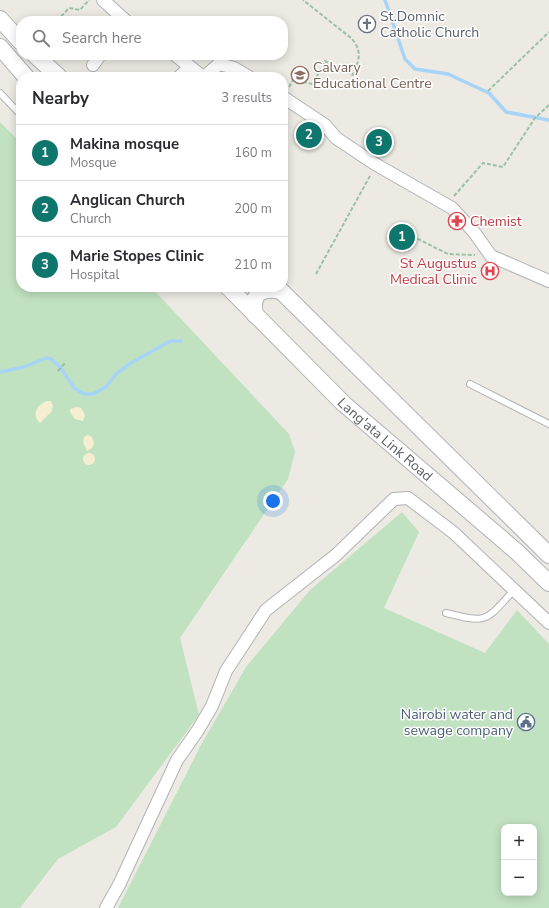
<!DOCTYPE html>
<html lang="en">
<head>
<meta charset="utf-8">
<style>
	body { margin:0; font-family:"Nunito Sans",sans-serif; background:#f2f2f3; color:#2b2b33 }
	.controls { position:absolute; right:12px; bottom:12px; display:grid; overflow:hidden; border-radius:8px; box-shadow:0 2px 10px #0003 }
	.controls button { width:36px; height:36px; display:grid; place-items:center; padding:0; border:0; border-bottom:1px solid #e1e1e2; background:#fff; color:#2b2b33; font:20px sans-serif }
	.you { position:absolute; left:273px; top:501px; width:14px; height:14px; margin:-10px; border:3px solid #fff; border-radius:50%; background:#1a73e8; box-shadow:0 0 0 6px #1a73e833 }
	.badge { display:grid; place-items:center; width:26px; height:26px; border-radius:50%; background:#0f766e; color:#fff; font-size:13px; font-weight:700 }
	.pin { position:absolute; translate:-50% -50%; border:2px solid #fff; box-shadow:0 1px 4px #0006 }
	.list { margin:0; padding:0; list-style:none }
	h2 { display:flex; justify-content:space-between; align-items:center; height:52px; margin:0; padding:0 16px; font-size:17px }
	h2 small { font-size:13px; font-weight:400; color:#7c7c81 }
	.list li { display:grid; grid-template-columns:26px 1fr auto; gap:12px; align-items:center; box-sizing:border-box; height:56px; padding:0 16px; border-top:1px solid #e1e1e2 }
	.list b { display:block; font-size:15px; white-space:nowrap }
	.list p { margin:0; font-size:13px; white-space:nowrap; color:#7c7c81 }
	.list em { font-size:13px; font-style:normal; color:#7c7c81 }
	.icon { flex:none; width:22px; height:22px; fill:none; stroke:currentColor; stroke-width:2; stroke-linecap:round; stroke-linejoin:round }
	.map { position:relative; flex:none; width:549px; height:908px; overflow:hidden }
	.search { position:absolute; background:#fff; box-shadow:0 2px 10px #0003; left:16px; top:16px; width:272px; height:44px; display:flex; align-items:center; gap:10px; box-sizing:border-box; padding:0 14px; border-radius:16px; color:#7c7c81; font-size:15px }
	.panel { position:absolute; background:#fff; box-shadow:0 2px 10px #0003; left:16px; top:72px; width:272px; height:220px; border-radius:16px }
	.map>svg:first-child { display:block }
</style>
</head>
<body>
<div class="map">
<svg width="549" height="908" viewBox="0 0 549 908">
	<rect width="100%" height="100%" fill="#eceae3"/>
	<path fill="#c1e2c1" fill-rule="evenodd" d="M0 122 21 143V287H151L289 434 295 452 288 479 180 638 199 715 116 827 58 859 20 908H0Z
		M402 512 419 532 384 608 485 653 517 610 549 644V908H118L201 745 246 667 310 590ZM504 827H534V893H504Z"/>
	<path fill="#f6eed3" d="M47 401H51L53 406 51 412 40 423C31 414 37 405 47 401Z
		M77 407 81 408 85 415 83 421 75 419 70 412V409Z
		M88 435 92 437 94 444 92 448 87 451 83 442 84 437Z
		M83 459a6 6 0 1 1 12 0a6 6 0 1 1-12 0Z"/>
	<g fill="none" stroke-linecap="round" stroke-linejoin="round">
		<path stroke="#a8d4f7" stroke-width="3.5" d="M385 0 405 59 415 69 448 74 489 93 506 112 549 120
			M0 372 24 367 46 358 51 359 61 368 74 388 84 394H93L106 387 116 374 131 363 170 341H181"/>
		<defs>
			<path id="service" d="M0 93 21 115
				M470 384 549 424
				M446 613C490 624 485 621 515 589"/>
			<path id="minor" d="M103 0 126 21
				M175 55 203 77
				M93 65 100 55
				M179 77 190 67
				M204 77 219 64 234 68 249 77
				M283 97 325 125 336 138 375 164 452 208 474 232 491 256 549 281
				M106 908 119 885 177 760 198 730 212 706 226 671 266 610 336 555 394 499 408 498 454 533 549 623"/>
			<g id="secondary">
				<path d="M0 19 21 42"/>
				<path d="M0 47 26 77"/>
				<path d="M35 55 59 77"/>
				<path id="s1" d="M228 287 344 404 516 551 549 583"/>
				<path d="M277 287 549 555"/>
				<path d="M255 315C251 294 260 287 281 291"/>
			</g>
		</defs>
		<use href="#service" stroke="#b0b3b7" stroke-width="8"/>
		<use href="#minor" stroke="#b0b3b7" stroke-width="14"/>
		<use href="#secondary" stroke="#afb2b7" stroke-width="18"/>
		<path stroke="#9bc2a6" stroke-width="2" stroke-dasharray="4 2" stroke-linecap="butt" d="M57 21 69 8 80 10 89 0
			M289 87 293 80 313 84 325 61 353 75C359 60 363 51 351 38L303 0
			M488 91 549 32
			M454 196 483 163 503 167 535 118 549 105
			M412 236 448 254 475 255
			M316 274 371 174
			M58 371 65 363"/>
		<use href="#service" stroke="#fff" stroke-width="6"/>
		<use href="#minor" stroke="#fff" stroke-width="12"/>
		<use href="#secondary" stroke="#fff" stroke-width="16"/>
	</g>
	<defs>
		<symbol id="church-ring" viewBox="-11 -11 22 22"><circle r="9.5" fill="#fff" stroke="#6b7280" stroke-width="1.5"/><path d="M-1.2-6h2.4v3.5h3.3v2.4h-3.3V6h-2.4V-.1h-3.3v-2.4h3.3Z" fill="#6b7280"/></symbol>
		<symbol id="school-ring" viewBox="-11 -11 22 22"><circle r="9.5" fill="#fff" stroke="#8d6e63" stroke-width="1.5"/><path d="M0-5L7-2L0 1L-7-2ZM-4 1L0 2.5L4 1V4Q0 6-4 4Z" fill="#8d6e63"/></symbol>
		<symbol id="pharmacy-ring" viewBox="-11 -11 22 22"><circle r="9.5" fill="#fff" stroke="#e0444e" stroke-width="1.5"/><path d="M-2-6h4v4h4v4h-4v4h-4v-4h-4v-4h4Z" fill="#e0444e"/></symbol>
		<symbol id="hospital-ring" viewBox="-11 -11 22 22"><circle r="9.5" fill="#fff" stroke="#e0444e" stroke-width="1.5"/><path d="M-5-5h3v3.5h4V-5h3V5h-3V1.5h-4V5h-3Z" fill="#e0444e"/></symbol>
		<symbol id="civic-ring" viewBox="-11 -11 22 22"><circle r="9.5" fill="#fff" stroke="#5c6f8a" stroke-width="1.5"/><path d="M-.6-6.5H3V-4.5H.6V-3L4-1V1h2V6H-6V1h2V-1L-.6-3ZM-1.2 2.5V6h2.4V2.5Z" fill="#5c6f8a"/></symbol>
	</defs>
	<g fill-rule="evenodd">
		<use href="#church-ring" x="357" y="14" width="20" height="20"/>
		<use href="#school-ring" x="290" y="65" width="20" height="20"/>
		<use href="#pharmacy-ring" x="447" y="211" width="20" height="20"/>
		<use href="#hospital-ring" x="480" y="261" width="20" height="20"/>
		<use href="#civic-ring" x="516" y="712" width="20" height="20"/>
	</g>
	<g text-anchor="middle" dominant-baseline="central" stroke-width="3" stroke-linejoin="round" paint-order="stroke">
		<g font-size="14" fill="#5b616d" stroke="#fff" text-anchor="start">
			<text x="380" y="16">St.Domnic<tspan x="380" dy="16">Catholic Church</tspan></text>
		</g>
		<g font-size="14" fill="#785e54" stroke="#fff" text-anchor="start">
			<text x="313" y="67">Calvary<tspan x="313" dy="16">Educational Centre</tspan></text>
		</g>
		<g font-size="14" fill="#be3a42" stroke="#fff" text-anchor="start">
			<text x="470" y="221">Chemist</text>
			<text x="477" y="263" text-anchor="end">St Augustus<tspan x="477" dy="16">Medical Clinic</tspan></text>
		</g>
		<g font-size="14" fill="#5b5e62" stroke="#fff">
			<text stroke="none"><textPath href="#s1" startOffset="219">Lang'ata Link Road</textPath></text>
		</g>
		<g font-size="14" fill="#4e5e75" stroke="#fff" text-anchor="end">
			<text x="513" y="714">Nairobi water and<tspan x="513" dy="16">sewage company</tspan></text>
		</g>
	</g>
</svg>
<div class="controls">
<button>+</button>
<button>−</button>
</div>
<div class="you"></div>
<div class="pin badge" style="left:402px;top:237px">1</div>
<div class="pin badge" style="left:309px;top:135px">2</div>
<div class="pin badge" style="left:379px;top:142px">3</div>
<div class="search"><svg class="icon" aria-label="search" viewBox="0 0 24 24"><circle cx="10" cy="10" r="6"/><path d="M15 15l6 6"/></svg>Search here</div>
<section class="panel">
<h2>Nearby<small>3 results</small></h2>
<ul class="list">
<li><span class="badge">1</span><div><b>Makina mosque</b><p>Mosque</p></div><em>160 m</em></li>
<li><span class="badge">2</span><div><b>Anglican Church</b><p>Church</p></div><em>200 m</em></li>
<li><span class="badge">3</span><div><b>Marie Stopes Clinic</b><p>Hospital</p></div><em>210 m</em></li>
</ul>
</section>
</div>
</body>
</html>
